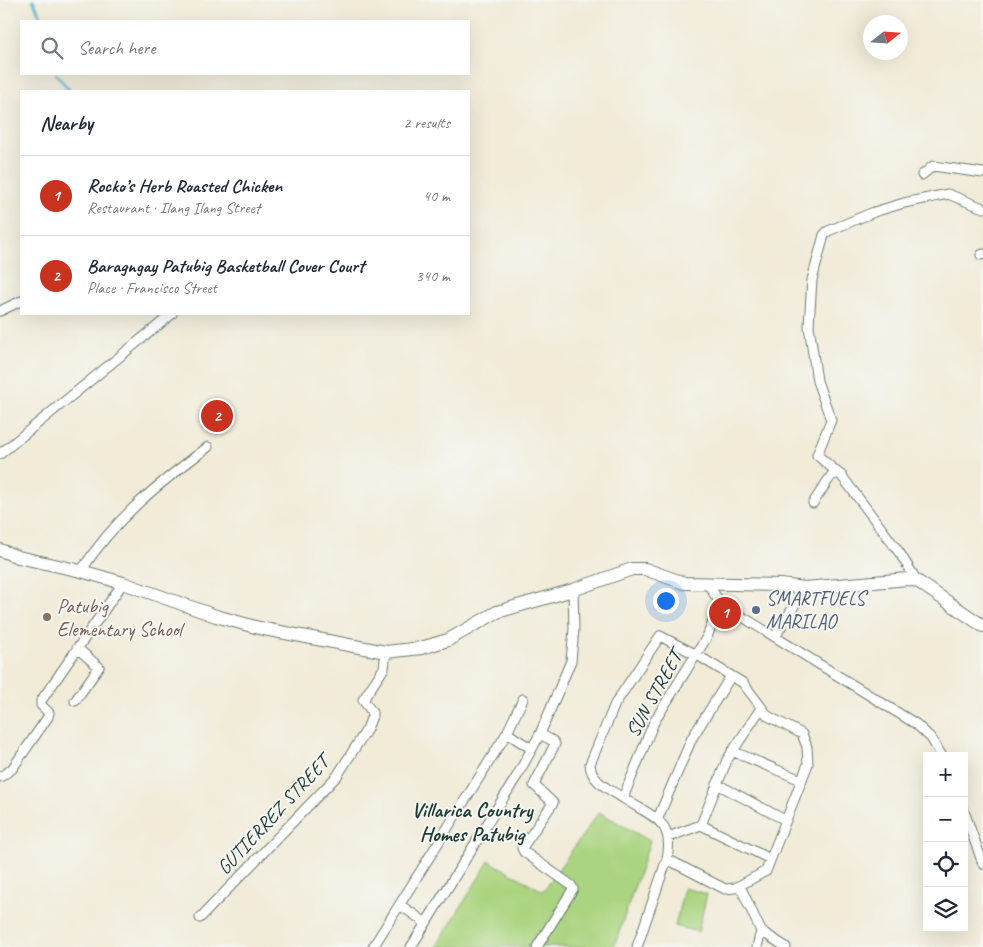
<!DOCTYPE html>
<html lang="en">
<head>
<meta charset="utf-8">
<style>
	body { margin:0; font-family:Caveat,sans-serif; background:#f6f6f7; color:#1f2937 }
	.controls { position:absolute; right:15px; bottom:15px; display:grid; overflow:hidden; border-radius:0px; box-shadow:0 5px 20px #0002 }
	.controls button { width:45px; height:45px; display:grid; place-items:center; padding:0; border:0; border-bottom:1px solid #e0e1e3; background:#fff; color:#1f2937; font:25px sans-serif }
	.compass { position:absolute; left:863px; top:15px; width:45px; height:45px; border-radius:50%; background:#fff; box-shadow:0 5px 20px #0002; rotate:73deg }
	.you { position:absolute; left:665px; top:600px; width:18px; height:18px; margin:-12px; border:4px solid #fff; border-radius:50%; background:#1a73e8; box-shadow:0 0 0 8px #1a73e833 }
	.badge { display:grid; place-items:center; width:32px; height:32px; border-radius:50%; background:#c8321e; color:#fff; font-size:16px; font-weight:700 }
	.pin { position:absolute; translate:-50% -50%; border:2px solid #fff; box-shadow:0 1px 5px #0006 }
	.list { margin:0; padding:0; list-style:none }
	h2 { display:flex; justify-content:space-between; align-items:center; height:65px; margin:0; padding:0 20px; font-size:21px }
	h2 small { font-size:16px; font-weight:400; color:#747a83 }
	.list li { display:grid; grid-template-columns:32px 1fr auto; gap:15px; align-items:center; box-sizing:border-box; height:80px; padding:0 20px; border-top:1px solid #e0e1e3 }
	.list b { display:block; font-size:19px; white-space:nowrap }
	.list p { margin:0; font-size:16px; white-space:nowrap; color:#747a83 }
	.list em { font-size:16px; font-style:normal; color:#747a83 }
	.icon { flex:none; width:28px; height:28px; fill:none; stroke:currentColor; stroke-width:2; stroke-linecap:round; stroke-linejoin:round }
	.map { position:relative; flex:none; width:983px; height:947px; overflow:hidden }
	.search { position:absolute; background:#fff; box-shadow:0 5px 20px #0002; left:20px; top:20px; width:450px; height:55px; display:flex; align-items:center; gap:12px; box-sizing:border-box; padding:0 18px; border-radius:0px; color:#747a83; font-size:19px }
	.panel { position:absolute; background:#fff; box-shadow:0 5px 20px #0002; left:20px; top:90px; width:450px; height:225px; border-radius:0px }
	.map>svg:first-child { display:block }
</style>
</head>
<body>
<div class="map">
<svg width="983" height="947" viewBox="0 0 983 947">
	<rect width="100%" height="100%" fill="#f6f6f2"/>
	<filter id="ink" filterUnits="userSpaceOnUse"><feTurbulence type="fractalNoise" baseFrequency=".02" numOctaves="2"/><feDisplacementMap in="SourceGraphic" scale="10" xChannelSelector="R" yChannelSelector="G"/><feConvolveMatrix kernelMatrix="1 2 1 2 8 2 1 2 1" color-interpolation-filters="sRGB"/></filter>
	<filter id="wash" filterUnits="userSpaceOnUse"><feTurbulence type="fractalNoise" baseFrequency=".0096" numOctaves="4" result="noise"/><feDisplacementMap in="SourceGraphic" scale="20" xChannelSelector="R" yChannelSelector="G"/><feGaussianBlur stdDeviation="1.12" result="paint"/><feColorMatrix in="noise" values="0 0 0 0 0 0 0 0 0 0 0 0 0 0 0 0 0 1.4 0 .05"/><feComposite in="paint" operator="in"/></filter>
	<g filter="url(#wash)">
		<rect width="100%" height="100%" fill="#f1ebd8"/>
		<path fill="#abd480" stroke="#65885a" d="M599 812 650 841 614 947H436L489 861 543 891Z
			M684 888 707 894 698 932 675 926Z"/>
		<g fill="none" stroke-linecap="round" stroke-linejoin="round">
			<path stroke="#4ab3c8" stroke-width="3" d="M33 0 43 21
				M56 74 70 91"/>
		</g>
	</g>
	<g filter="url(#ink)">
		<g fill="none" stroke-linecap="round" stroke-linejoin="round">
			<defs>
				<path id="minor" d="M922 175 933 166 983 173
					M981 255 983 254
					M0 311 21 301
					M0 454 172 314
					M838 473 817 455 831 420 817 381 809 326 812 280 824 235 828 231 874 212 904 203 948 194 983 208
					M813 503 831 476 838 473 841 475 899 552 917 581
					M81 571C116 517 157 485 208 447
					M720 603 916 724 931 738 942 756
					M775 637 805 588
					M75 701 99 667 77 648
					M507 733 532 749
					M732 751 801 780
					M0 777 12 769 48 717 49 713 41 705V701L123 583
					M717 784 785 820
					M623 798C609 789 591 782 590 764L615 704 660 636 697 655 743 683 768 716 802 734 807 747 808 764 766 871 735 888 725 889 667 859
					M964 811 983 864
					M658 818 692 738 731 676
					M701 825 770 859
					M668 837 701 825 727 760 761 708
					M740 886 761 931 757 947
					M400 905 426 923
					M200 918 337 776 367 729 372 716V712L363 700 384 668 386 652
					M761 931 786 947
					M373 947 507 733 523 699
					M411 947 517 776 540 734 571 661 574 629 573 590
					M537 947 573 889 571 885 524 852 522 848 553 803 534 785 555 744 553 741 540 734
					M637 947 667 859C675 819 651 817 623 798L654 722 707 637 720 603 708 584"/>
				<path id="secondary" d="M0 550 18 557 81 571 123 583 216 616 259 628 386 652 421 648 448 640 497 612 573 590 632 569H645L684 583 780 585 805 588 908 579 917 581 983 626"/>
			</defs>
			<use href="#minor" stroke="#687a6d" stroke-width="11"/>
			<use href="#secondary" stroke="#687a6d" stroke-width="14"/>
			<use href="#minor" stroke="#fff" stroke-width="9"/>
			<use href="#secondary" stroke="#fff" stroke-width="12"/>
		</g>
	</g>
	<circle fill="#5c6f8a" stroke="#f6f6f2" stroke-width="2" cx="756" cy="610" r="5"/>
	<circle fill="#8d6e63" stroke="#f6f6f2" stroke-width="2" cx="47" cy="617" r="5"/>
	<g text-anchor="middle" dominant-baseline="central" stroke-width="4" stroke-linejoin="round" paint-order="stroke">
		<g font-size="20" fill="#4e5e75" stroke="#f6f6f2" text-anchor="start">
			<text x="766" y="598">SMARTFUELS<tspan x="766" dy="23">MARILAO</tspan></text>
		</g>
		<g font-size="20" fill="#785e54" stroke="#f6f6f2" text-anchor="start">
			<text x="57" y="606">Patubig<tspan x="57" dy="23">Elementary School</tspan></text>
		</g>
		<g font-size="20" fill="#1f3d34" stroke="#f6f6f2">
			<text transform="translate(654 694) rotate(-61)">SUN STREET</text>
			<text transform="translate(273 815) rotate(-47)">GUTIERREZ STREET</text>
		</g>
		<g font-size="21" font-weight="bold" fill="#1f3d34" stroke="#f6f6f2">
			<text x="472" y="810">Villarica Country<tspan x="472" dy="24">Homes Patubig</tspan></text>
		</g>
	</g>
</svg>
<div class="controls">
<button>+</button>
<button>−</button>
<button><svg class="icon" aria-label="locate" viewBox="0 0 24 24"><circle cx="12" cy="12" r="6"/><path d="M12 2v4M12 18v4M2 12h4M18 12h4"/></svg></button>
<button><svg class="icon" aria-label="layers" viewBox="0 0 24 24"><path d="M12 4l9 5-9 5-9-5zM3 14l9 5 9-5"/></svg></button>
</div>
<svg class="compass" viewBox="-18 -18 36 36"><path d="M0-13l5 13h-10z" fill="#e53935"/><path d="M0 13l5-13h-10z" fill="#747a83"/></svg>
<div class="you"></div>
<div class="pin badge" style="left:725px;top:613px">1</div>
<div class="pin badge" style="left:217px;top:416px">2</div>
<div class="search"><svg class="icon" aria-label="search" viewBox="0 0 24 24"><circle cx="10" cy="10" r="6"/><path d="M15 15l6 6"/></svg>Search here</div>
<section class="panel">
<h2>Nearby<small>2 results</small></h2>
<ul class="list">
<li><span class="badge">1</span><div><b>Rocko’s Herb Roasted Chicken</b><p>Restaurant · Ilang Ilang Street</p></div><em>40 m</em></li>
<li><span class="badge">2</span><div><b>Baragngay Patubig Basketball Cover Court</b><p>Place · Francisco Street</p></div><em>340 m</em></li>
</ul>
</section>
</div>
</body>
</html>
